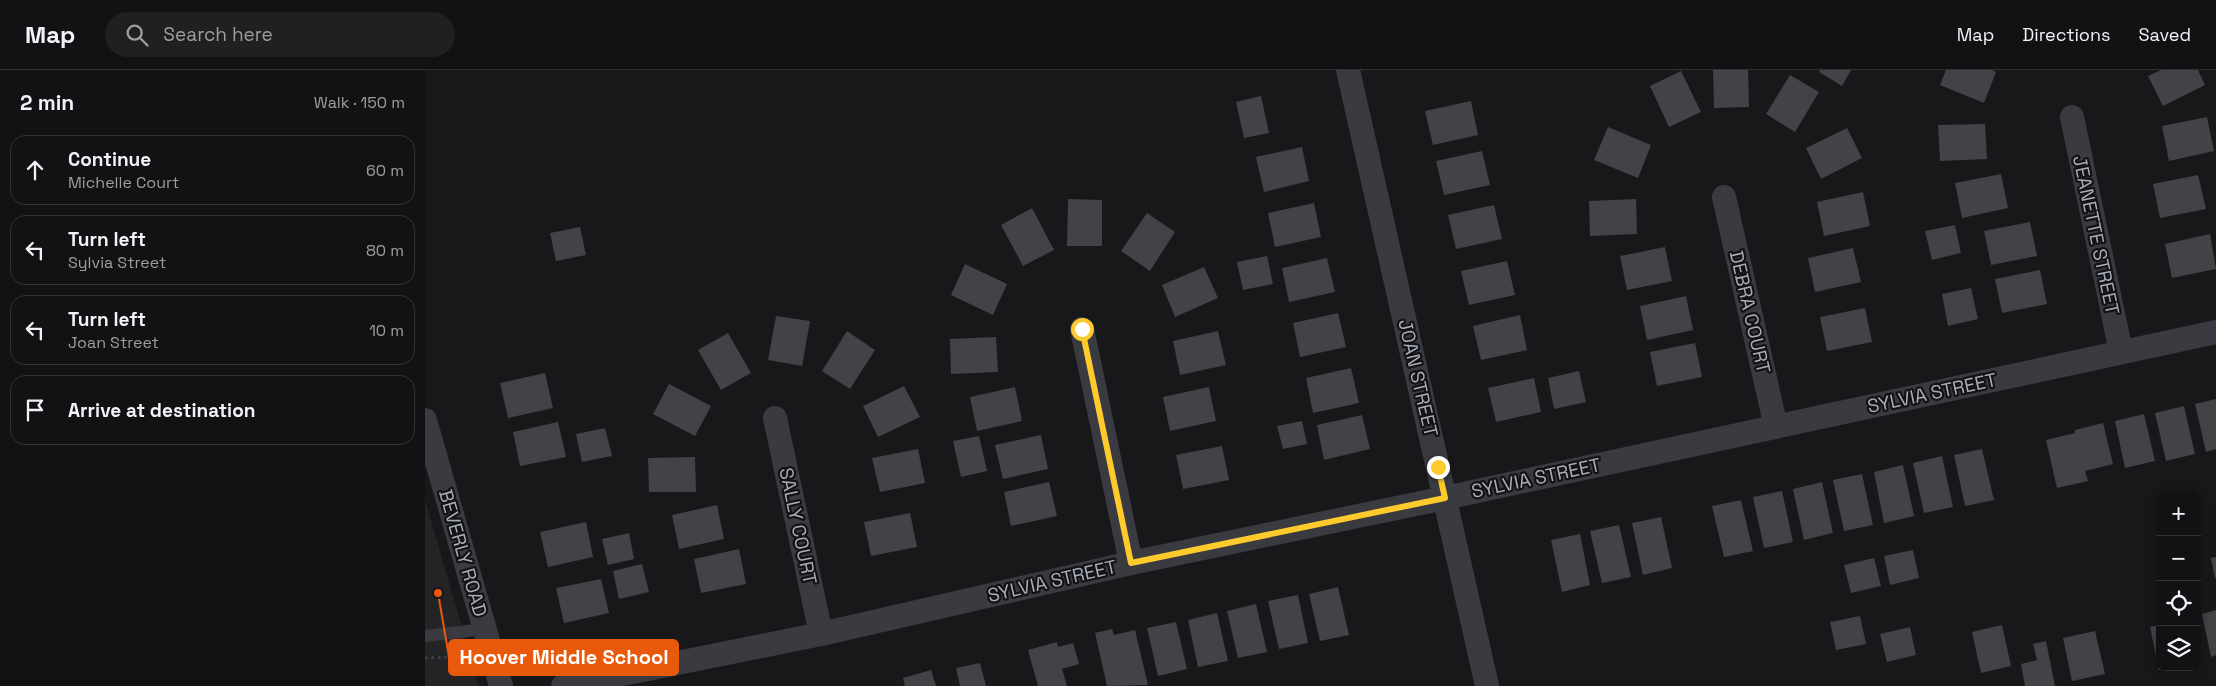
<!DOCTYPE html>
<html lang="en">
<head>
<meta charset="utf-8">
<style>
	body { margin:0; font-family:"Space Grotesk",sans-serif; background:#1f2022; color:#f1f3f6 }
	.controls { position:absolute; right:15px; bottom:15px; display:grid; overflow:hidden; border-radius:10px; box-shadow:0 2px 12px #0003 }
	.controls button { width:45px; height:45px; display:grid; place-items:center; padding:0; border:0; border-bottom:1px solid #313234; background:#121214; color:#f1f3f6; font:25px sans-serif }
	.stop { position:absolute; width:15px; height:15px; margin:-11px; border:4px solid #feca2c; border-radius:50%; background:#fff }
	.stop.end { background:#feca2c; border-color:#fff; box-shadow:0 1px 5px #0008 }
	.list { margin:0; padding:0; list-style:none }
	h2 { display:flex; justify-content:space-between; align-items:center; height:65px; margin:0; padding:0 20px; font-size:21px }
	h2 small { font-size:16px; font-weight:400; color:#9c9ea0 }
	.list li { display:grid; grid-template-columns:32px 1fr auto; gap:15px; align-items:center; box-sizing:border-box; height:70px; margin:0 10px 10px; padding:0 10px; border:1px solid #313234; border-radius:15px }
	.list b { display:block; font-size:19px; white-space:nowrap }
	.list p { margin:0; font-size:16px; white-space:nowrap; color:#9c9ea0 }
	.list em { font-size:16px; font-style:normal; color:#9c9ea0 }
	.icon { flex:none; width:28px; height:28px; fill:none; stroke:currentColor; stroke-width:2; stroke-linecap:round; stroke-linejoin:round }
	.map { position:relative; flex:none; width:1791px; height:616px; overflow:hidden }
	header { display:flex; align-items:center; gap:30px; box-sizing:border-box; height:70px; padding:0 25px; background:#121214; border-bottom:1px solid #313234 }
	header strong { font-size:24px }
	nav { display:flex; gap:28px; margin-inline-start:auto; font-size:18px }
	.search { width:350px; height:45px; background:#1f2022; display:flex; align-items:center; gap:12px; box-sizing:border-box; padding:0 18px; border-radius:28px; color:#9c9ea0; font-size:19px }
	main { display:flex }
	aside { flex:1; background:#121214 }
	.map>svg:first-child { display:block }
</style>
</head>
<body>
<header>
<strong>Map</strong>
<div class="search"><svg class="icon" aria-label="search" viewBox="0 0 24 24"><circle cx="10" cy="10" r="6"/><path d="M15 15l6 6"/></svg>Search here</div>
<nav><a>Map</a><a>Directions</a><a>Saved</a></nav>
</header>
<main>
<aside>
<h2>2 min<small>Walk · 150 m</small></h2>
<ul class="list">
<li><svg class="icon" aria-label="ahead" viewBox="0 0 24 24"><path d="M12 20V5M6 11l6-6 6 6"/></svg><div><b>Continue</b><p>Michelle Court</p></div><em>60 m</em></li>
<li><svg class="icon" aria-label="left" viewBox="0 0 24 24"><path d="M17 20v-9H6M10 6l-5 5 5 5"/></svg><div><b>Turn left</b><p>Sylvia Street</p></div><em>80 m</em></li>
<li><svg class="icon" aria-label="left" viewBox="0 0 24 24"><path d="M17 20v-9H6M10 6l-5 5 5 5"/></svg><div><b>Turn left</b><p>Joan Street</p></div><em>10 m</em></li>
<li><svg class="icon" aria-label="arrive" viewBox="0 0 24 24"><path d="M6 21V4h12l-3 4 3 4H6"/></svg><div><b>Arrive at destination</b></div></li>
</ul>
</aside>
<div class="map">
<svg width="1791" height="616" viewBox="0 0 1791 616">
	<rect width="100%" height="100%" fill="#18181a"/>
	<path fill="#242427" d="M0 430 54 616H0Z"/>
	<path fill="#424247" d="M1288 0H1323L1324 37 1289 38Z
		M1395 0H1426L1417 16 1394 2Z
		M1521 0H1567L1571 2 1559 33 1515 15Z
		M1736 0H1773L1780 15 1738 36 1723 6Z
		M1256 1 1276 42 1244 57 1225 16Z
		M1365 5 1394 22 1370 62 1341 44Z
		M836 26 844 63 819 68 811 32Z
		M1046 31 1053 65 1008 75 1000 41Z
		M1782 47 1789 81 1744 91 1737 56Z
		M1560 54 1562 89 1515 91 1513 55Z
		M1183 57 1226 75 1213 108 1169 90Z
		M1422 58 1437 88 1396 109 1381 78Z
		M877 77 884 111 839 122 831 87Z
		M1057 81 1065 115 1019 125 1011 91Z
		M1576 104 1583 138 1537 148 1530 113Z
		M1773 105 1781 139 1735 148 1728 114Z
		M1438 122 1445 156 1399 166 1392 132Z
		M643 129 677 130V176H642Z
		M1211 129 1212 164 1165 166 1164 131Z
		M889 133 896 167 850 177 843 143Z
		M1069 135 1077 169 1031 179 1023 145Z
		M607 138 629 180 598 196 576 155Z
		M722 143 750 162 725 201 696 181Z
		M1605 152 1612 186 1566 195 1559 161Z
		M1530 155 1536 183 1507 190 1500 161Z
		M155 157 161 185 131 191 125 163Z
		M1785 164 1791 199 1747 208 1740 174Z
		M1240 177 1247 211 1202 220 1195 186Z
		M1428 178 1436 212 1390 222 1383 188Z
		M842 186 848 214 818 220 812 192Z
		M902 188 910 222 864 232 857 198Z
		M1082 191 1090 225 1044 235 1036 201Z
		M540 194 582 214 568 245 526 225Z
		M779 197 793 228 750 247 737 215Z
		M1615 200 1622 234 1577 243 1570 209Z
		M1546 218 1553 249 1523 256 1517 224Z
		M1261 226 1268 260 1222 270 1215 236Z
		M1440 238 1447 272 1402 281 1395 247Z
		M913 243 921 277 875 287 868 253Z
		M1095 245 1102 280 1056 290 1048 256Z
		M351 246 385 251 377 296 343 290Z
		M422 261 450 280 425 319 397 301Z
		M793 261 801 295 755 305 748 271Z
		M303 263 326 303 296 320 273 280Z
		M571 267 573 302 526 304 525 269Z
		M1270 273 1277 307 1232 316 1225 282Z
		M926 298 934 333 888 343 881 308Z
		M1154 301 1161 332 1129 339 1123 308Z
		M120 303 128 338 83 348 75 313Z
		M1109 308 1116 342 1071 352 1063 318Z
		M244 314 286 336 270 366 228 344Z
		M479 316 495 347 453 367 438 336Z
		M590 317 597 351 552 361 545 327Z
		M784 317 791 351 745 361 738 327Z
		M1791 329V379L1781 382 1770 334Z
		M1759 336 1770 384 1741 391 1730 343Z
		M1719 344 1730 391 1700 398 1690 351Z
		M937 345 945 379 899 390 892 355Z
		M877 351 882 374 858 379 852 356Z
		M133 352 141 387 95 396 88 362Z
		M1678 353 1688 394 1660 401 1663 411 1632 418 1621 370 1650 363V360Z
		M180 358 187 386 157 392 151 364Z
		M616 365 623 399 578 409 570 375Z
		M554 366 562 401 536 407 528 371Z
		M797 376 804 410 758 419 751 385Z
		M493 379 500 413 455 422 447 388Z
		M1557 379 1569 430 1540 436 1529 385Z
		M1517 386 1528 437 1499 443 1488 393Z
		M270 387 271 422H224L223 388Z
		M1478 395 1489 446 1459 453 1449 402Z
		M1437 404 1448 455 1419 461 1408 410Z
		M624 412 632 446 586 456 579 422Z
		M1397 412 1408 463 1379 470 1368 419Z
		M1357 421 1368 472 1339 478 1328 427Z
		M1316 430 1328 481 1299 487 1287 436Z
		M292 435 299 469 254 479 247 445Z
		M485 443 492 477 446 486 439 452Z
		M1236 447 1247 498 1218 505 1207 453Z
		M161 452 168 487 123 497 115 462Z
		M1194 455 1206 507 1177 513 1165 461Z
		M204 463 209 489 183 495 177 469Z
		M1155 464 1165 515 1137 522 1126 470Z
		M314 479 321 514 276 523 269 489Z
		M1488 480 1494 508 1465 515 1459 486Z
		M1791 487V508H1790L1786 488Z
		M1449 488 1456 516 1426 523 1419 495Z
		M217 494 224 522 194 529 188 501Z
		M176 509 184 543 139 553 131 518Z
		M913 517 924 565 895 571 884 524Z
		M873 525 883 573 854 579 843 531Z
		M831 534 842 582 813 588 802 541Z
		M1791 540V585L1786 587 1777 544Z
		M792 543 803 591 773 597 763 550Z
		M1435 546 1441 574 1411 580 1405 552Z
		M751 552 762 599 733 606 722 558Z
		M1577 555 1586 596 1556 603 1547 562Z
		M1735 555V597L1744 598 1734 600 1725 557Z
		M1485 557 1491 585 1462 592 1455 564Z
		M687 559 689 565 710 560 723 615 682 616 670 563Z
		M1670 561 1680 604 1647 611 1638 568Z
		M1621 571 1630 616H1600L1596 594 1612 590 1608 574Z
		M632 572 633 577 648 573 654 594 637 599 642 616H613L603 580Z
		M555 593 561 616H535L531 598Z
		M506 600 511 616H480L478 608Z"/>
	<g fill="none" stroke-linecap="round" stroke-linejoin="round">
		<path stroke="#3e4047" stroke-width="3" stroke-dasharray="2.5 4" stroke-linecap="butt" d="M0 588 41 587"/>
		<path stroke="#3a3b41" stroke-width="12" d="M0 566 60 559"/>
		<path stroke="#3a3b41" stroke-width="24" d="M923 0 1062 616
			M1647 47 1696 282
			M1299 127 1351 357
			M657 259 706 493
			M350 348 396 564
			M0 350 76 616
			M138 616 396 564 706 493 1020 428 1791 262"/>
	</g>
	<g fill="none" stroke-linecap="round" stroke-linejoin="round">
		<path stroke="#feca2c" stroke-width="6" d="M657 259 706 493 1020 428 1013 397"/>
	</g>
	<g text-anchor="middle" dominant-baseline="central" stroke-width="4.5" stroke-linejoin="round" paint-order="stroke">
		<g font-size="19" fill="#a9adbb" stroke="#131315">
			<text transform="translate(1671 165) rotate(78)">JEANETTE STREET</text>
			<text transform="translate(1325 242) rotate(77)">DEBRA COURT</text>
			<text transform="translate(993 308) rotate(77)">JOAN STREET</text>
			<text transform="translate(1507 323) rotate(-12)">SYLVIA STREET</text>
			<text transform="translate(1111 408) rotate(-12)">SYLVIA STREET</text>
			<text transform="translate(373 456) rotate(78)">SALLY COURT</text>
			<text transform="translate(38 483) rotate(74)">BEVERLY ROAD</text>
			<text transform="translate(627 511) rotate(-13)">SYLVIA STREET</text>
		</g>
	</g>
	<path fill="none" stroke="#e8590c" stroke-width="2" d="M13 523L24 587"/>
	<circle fill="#e8590c" stroke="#131315" stroke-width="2" cx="13" cy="523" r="5"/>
	<rect fill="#e8590c" stroke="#e8590c" stroke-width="2" x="24" y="570" width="229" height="35" rx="5"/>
	<g font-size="20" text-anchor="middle" font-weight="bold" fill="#fff">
		<text x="139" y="594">Hoover Middle School</text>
	</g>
</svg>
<div class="controls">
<button>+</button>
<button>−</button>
<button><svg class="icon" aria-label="locate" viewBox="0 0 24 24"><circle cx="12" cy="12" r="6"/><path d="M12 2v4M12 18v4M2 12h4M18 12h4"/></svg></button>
<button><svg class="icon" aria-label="layers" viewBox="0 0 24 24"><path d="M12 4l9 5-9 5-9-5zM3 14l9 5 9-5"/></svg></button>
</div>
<div class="stop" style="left:657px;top:259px"></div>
<div class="stop end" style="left:1013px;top:397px"></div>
</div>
</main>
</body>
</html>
